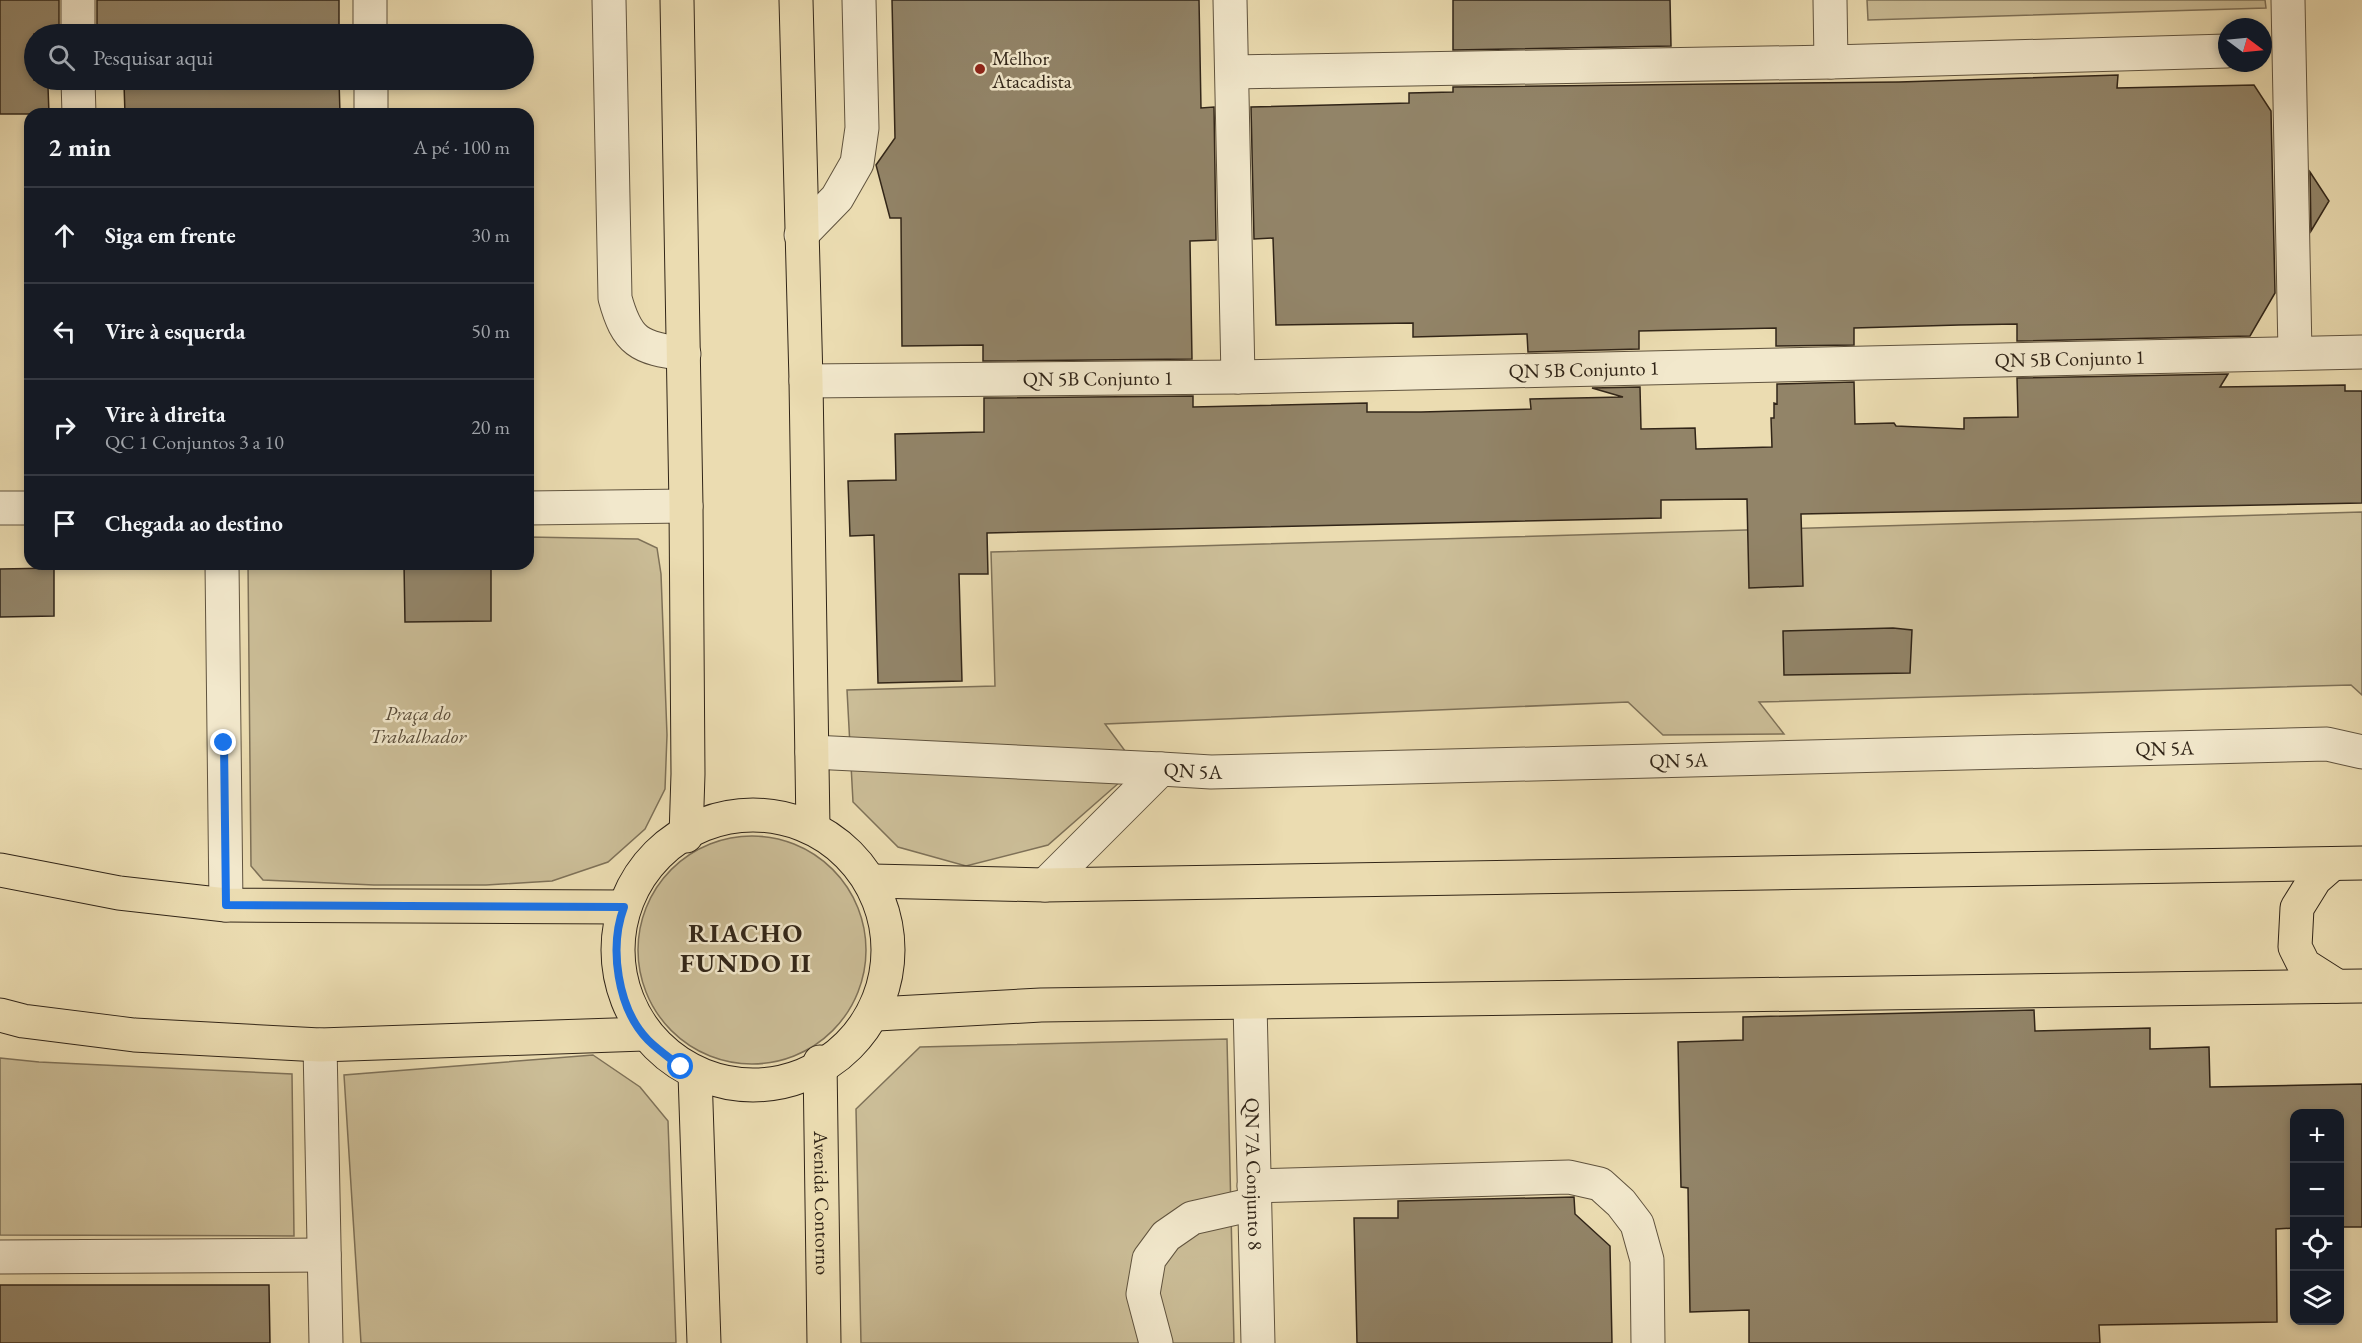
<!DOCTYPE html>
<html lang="pt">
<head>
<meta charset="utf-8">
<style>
	body { margin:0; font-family:"EB Garamond",serif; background:#20242c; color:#f1f3f6 }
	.controls { position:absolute; right:18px; bottom:18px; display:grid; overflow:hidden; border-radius:12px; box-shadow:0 3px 9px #0003 }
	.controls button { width:54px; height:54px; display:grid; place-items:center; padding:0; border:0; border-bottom:2px solid #363941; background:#171b24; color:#f1f3f6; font:30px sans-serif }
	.compass { position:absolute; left:2218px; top:18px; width:54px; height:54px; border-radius:50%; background:#171b24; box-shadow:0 3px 9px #0003; rotate:106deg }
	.stop { position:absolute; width:18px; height:18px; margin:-14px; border:4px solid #1a73e8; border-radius:50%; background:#fff }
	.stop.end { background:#1a73e8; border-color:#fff; box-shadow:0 2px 6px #0008 }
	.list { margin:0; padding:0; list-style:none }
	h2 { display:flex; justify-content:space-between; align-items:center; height:78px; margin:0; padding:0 24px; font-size:26px }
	h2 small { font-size:20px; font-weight:400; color:#9ea1a6 }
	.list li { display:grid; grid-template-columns:39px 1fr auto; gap:18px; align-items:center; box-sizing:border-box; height:96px; padding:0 24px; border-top:2px solid #363941 }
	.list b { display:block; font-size:22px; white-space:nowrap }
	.list p { margin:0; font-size:20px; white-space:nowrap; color:#9ea1a6 }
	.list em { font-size:20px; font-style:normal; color:#9ea1a6 }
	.icon { flex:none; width:33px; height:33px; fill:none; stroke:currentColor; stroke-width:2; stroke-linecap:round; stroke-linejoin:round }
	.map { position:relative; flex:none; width:2362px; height:1343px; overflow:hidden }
	.search { position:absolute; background:#171b24; box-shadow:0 3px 9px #0003; left:24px; top:24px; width:510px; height:66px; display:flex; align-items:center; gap:15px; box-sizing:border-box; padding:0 21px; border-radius:33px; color:#9ea1a6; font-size:22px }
	.panel { position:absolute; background:#171b24; box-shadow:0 3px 9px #0003; left:24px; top:108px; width:510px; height:462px; border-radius:18px }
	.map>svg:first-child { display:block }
</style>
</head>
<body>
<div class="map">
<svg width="2362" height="1343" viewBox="0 0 2362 1343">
	<rect width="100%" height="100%" fill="#ebdcb1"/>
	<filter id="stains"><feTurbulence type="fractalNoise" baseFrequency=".00333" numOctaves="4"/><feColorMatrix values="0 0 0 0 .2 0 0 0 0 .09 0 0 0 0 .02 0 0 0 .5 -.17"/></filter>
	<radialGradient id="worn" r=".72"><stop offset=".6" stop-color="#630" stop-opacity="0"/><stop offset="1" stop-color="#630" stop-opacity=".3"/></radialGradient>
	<path fill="#cbbd97" stroke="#7e7158" stroke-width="1.5" d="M1867 0H2265L2266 8 1868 20Z
		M2362 512V695L2351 685 1759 702 1784 734 1663 735 1628 702 1105 724 1137 767 1048 845 966 866 898 847 853 802 847 690 995 686 991 552Z
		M528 537 638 539 657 548 661 574 667 735 665 789 645 829 608 862 552 881 486 885H374L263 880 251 866 248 564H528Z
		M638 950a114 114 0 1 1 228 0a114 114 0 1 1-228 0Z
		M1227 1039 1234 1343H861L856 1109 920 1047Z
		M593 1055 640 1087 668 1121 676 1343H361L344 1075Z
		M0 1058 39 1062 292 1074 294 1236 0 1235Z"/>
	<path fill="#928468" stroke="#312518" stroke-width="1.5" d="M0 0H59V34H34V80H59V86L48 87 49 114H0Z
		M97 0H339V34H97Z
		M892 0H1199L1201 108 1214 107 1216 240 1190 241 1192 359 983 361V345L902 346 901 218H890L876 165 895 138Z
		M1453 0H1670L1671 46 1453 50Z
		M2118 75 2117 88 2254 85 2271 111 2275 293 2250 336 2017 341V324L1959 325 1854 328V345L1776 346V328L1639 331V349L1528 352 1527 334H1524L1413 337V323L1276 325 1273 238 1254 239 1251 107 1409 103V93L1453 92V87L1899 82Z
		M97 80H339L340 114H125L124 84 97 85Z
		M2310 172 2329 201 2311 231Z
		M2228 374 2220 387 2345 385V391H2362V503L1801 514 1803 586 1749 588 1747 499 1661 500V518L987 533 988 574H959L962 681 878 683 874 535 850 536 848 481 896 480 895 434 984 432V398L1193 396V407L1367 403V412H1421L1531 409 1530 399 1623 397 1592 388 1640 387 1641 429 1695 428 1696 449 1772 447 1771 418H1774V403L1777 404V384L1854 382 1855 424 1894 423 1896 426 1964 429V418L2018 417 2017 378Z
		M404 564H491V621L405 622Z
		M54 568V616L0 617V569Z
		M1893 628 1912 630 1910 673 1784 675 1783 631Z
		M2034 1010 2035 1031 2150 1028V1049L2209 1047 2210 1087 2362 1084V1227H2340V1113H2295V1228L2276 1229 2277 1322 2099 1325 2100 1343H1749V1310L1690 1312 1688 1188 1681 1187 1678 1042 1743 1040V1017Z
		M1574 1197 1575 1214 1610 1246 1612 1343H1357L1354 1218H1398V1201Z
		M0 1285H269L270 1343H0Z"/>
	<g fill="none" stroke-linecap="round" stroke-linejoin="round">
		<defs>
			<g id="minor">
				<path d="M78 0V34"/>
				<path d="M370 0V34"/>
				<path d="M609 0 615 298C627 342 639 348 684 354"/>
				<path d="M1230 0 1238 377"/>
				<path d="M1830 0 1831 62"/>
				<path d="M2288 0 2295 353"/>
				<path d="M1233 72 1831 62 2227 51"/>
				<path d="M78 80 79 114"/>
				<path d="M371 80V114"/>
				<path d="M801 235 837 198 857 163 862 128 859 0"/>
				<path id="s1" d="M806 381 1238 377 2362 352"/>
				<path d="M0 508H30"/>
				<path d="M528 508 686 506"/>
				<path d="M222 564 226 905"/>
				<path d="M812 752 1161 769"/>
				<path id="s2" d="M1045 885 1161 769 1211 772 2327 744 2362 752"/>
				<path id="s3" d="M1250 1004 1258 1343"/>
				<path d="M320 1045 326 1343"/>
				<path d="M1254 1186 1569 1177 1600 1184 1621 1203 1637 1224 1647 1260 1648 1343"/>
				<path d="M0 1257 324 1255"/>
				<path d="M1156 1343 1143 1294 1149 1259 1166 1236 1192 1218 1254 1204"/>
			</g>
			<g id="major">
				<path d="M677 0 686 506 688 774 686 836"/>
				<path d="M796 0 806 381 813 828"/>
				<circle cx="753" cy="950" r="135"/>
				<path d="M2331 865 2315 879 2297 908 2295 947 2304 965 2337 986"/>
				<path d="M0 870 119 893 226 905 624 907"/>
				<path d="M872 881 1045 885 2362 863"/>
				<path d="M877 1014 1041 1005 2362 986"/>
				<path d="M0 1015 23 1021 134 1035 320 1045 644 1034"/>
				<path id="s4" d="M820 1062 824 1343"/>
				<path d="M695 1074 704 1343"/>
			</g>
		</defs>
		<use href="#minor" stroke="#60533e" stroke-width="35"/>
		<use href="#major" stroke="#312518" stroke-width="35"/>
		<use href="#minor" stroke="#f2e8cc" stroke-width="33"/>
		<use href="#major" stroke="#ebdcb1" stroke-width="33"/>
	</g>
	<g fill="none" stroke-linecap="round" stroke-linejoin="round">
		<path stroke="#1a73e8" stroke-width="8" d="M224 743 226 905 624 907C609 947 617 1008 648 1040 658 1050 670 1058 681 1067"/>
	</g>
	<circle fill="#8f2418" stroke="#f2e8cc" stroke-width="2" cx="980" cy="69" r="6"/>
	<g text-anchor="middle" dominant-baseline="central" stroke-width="5" stroke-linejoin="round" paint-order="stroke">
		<g font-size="20" fill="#312518" stroke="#f2e8cc" text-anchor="start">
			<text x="992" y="58">Melhor<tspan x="992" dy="23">Atacadista</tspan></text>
		</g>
		<g font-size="20" fill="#312518" stroke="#f2e8cc">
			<text stroke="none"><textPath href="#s1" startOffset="1264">QN 5B Conjunto 1</textPath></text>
			<text stroke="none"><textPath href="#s1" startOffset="778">QN 5B Conjunto 1</textPath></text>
			<text stroke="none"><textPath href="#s1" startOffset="292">QN 5B Conjunto 1</textPath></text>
			<text stroke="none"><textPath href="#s2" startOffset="1168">QN 5A</textPath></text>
			<text stroke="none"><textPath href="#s2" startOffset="682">QN 5A</textPath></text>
			<text stroke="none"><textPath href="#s2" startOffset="196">QN 5A</textPath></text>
			<text stroke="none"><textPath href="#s3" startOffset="170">QN 7A Conjunto 8</textPath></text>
			<text stroke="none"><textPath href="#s4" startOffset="141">Avenida Contorno</textPath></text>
		</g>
		<g font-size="20" font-style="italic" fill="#584b38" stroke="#f2e8cc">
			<text x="418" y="713">Praça do<tspan x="418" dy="23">Trabalhador</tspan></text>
		</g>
		<g font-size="26" font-weight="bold" letter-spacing="1.5" fill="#312518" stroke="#f2e8cc">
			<text x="746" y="933">RIACHO<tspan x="746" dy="30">FUNDO II</tspan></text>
		</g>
	</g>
	<rect width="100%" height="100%" filter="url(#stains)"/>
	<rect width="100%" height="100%" fill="url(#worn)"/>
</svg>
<div class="controls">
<button>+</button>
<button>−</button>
<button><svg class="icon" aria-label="locate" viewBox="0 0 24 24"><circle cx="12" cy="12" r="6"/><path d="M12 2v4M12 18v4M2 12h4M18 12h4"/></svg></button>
<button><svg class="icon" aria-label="layers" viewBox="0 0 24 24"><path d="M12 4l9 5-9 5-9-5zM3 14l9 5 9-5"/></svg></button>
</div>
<svg class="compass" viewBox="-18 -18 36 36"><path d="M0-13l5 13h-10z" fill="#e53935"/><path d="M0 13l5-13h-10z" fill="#9ea1a6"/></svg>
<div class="stop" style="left:681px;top:1067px"></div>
<div class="stop end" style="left:224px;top:743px"></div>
<div class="search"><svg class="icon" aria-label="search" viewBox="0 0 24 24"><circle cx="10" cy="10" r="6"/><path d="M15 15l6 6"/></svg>Pesquisar aqui</div>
<section class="panel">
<h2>2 min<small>A pé · 100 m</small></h2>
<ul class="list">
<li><svg class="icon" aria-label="ahead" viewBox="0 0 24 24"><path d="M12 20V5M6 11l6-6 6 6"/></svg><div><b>Siga em frente</b></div><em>30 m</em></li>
<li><svg class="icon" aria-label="left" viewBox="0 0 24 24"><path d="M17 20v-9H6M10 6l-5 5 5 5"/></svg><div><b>Vire à esquerda</b></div><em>50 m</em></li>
<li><svg class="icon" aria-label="right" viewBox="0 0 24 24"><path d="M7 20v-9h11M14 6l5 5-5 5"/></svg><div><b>Vire à direita</b><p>QC 1 Conjuntos 3 a 10</p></div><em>20 m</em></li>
<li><svg class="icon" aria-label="arrive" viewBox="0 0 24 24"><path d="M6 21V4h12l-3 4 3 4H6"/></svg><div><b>Chegada ao destino</b></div></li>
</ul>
</section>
</div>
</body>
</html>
